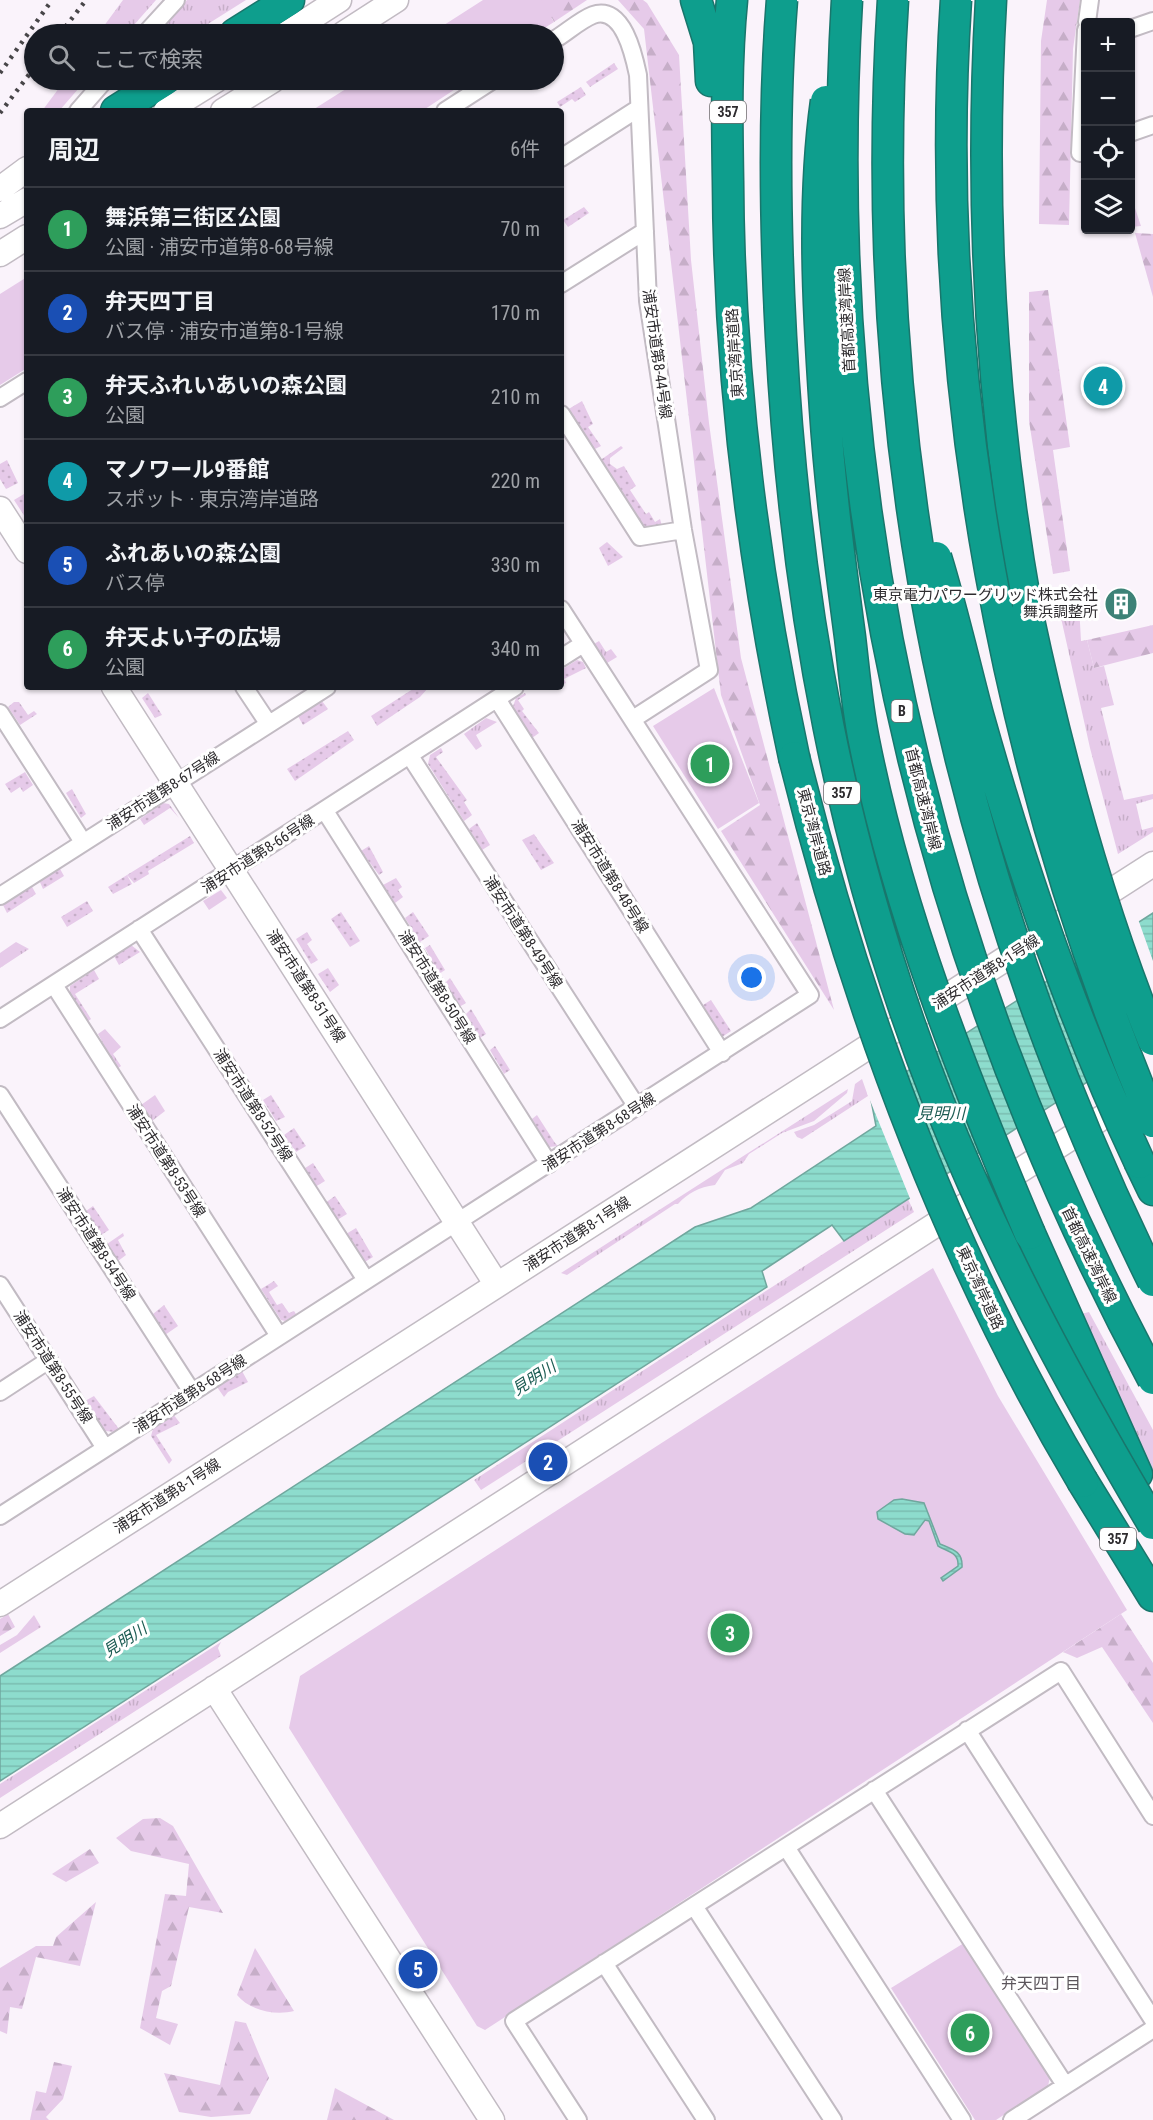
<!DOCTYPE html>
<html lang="ja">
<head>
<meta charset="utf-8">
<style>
	body { margin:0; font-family:"Roboto Condensed","Noto Sans JP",sans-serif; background:#20242c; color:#f1f3f6 }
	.controls { position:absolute; right:18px; top:18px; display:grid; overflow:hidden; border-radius:6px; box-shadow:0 2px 4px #0004 }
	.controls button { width:54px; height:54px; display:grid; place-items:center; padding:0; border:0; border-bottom:2px solid #363941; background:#171b24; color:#f1f3f6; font:30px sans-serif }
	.you { position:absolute; left:752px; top:978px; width:21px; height:21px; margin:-15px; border:4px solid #fff; border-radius:50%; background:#1a73e8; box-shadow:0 0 0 9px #1a73e833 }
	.badge { display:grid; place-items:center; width:39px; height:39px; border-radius:50%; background:#7c3aed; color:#fff; font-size:20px; font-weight:700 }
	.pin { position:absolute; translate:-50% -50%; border:3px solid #fff; box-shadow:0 2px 6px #0006 }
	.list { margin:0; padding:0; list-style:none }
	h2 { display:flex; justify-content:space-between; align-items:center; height:78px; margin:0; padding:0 24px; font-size:26px }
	h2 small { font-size:20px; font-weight:400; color:#9ea1a6 }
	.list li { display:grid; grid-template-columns:39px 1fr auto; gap:18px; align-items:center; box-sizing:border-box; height:84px; padding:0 24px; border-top:2px solid #363941 }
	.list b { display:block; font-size:22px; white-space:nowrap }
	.list p { margin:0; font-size:20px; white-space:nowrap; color:#9ea1a6 }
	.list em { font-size:20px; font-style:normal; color:#9ea1a6 }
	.icon { flex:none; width:33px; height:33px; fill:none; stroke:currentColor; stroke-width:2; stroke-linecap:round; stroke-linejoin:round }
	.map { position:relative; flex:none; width:1153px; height:2120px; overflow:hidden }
	.search { position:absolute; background:#171b24; box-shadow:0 2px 4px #0004; left:24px; top:24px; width:540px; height:66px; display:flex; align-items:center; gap:15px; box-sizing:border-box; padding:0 21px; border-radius:33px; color:#9ea1a6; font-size:22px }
	.panel { position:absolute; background:#171b24; box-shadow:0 2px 4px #0004; left:24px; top:108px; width:540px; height:582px; border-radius:6px }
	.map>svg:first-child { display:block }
</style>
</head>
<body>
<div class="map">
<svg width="1153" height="2120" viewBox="0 0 1153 2120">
	<defs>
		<pattern id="grass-tufts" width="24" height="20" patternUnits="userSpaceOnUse" patternTransform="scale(1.5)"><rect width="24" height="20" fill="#e6cae9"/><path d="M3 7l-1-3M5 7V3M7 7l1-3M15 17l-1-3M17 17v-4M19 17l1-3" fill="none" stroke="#c6aec8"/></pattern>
		<pattern id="forest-firs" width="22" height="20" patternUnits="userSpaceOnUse" patternTransform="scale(1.5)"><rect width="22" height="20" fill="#e6cae9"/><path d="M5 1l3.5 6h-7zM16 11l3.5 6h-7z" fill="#c6aec8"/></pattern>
		<pattern id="garden-dots" width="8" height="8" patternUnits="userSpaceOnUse" patternTransform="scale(1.5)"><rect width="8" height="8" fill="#e6cae9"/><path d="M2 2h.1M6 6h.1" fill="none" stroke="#c6aec8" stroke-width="1.8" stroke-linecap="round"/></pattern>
		<pattern id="water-rules" width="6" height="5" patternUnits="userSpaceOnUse" patternTransform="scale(1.5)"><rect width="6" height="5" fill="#8ddccd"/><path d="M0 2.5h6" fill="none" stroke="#7abdb0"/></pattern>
	</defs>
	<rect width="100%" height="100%" fill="#faf3fb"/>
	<path fill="url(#grass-tufts)" d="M123 0H156L126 34H98Z
		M187 0H246L192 34H156Z
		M65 80H86L59 111H42Z
		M1078 587 1081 641 1087 640 1094 668 1104 666 1114 705 1101 708 1124 800 1153 794V799L1136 804 1142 830 1153 827V832L1118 854 1090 748 1055 591Z
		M599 641 606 652 611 649 617 657 607 663 594 644Z
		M486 718 497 722 476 735 482 746 476 750 464 734Z
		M221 890 227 898 209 910 203 901Z
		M16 942 29 949 0 968V953Z
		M105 1029 121 1047 113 1054 121 1066 117 1069 98 1034Z
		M862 1079 868 1096 802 1139 797 1137 794 1132 814 1125 852 1101 855 1084Z
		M848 1089 847 1093 814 1121 782 1133 749 1154 743 1163 725 1170 715 1185C699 1187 688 1193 678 1204H675L567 1275 561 1273Z
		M155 1095 165 1111 152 1121 141 1105Z
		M908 1199 914 1212 481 1490 474 1480Z
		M1089 1312 1153 1430V1476L1081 1314Z
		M34 1615 41 1627 0 1653V1645L17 1635Z
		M221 1642 218 1648 221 1656 0 1798V1784Z"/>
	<path fill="url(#forest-firs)" d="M497 0H587L554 22 552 18 444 34Z
		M618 0H643L647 3 679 55 691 260 709 423 741 658 834 1010 721 831 760 805 721 695 644 29Z
		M1047 0H1080L1073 49 1069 225 1039 224 1041 41Z
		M1133 202 1141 226 1131 227V203Z
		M1135 233 1153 234V297Z
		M1048 290 1070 447 1053 450 1070 571 1053 574 1029 421V292Z
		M1153 625V653L1094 668 1087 640Z
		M8 1614 15 1627 0 1636V1619Z
		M1121 1614 1153 1663V1723L1102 1647 1077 1658 1063 1652Z
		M160 1818 173 1826 223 1913 189 1907 171 1986 162 1991 156 2018 178 2024 170 2045 140 2028 165 1894 186 1896 189 1864 131 1851 116 1838 143 1819Z
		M90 1849 99 1863 66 1882 52 1874Z
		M96 1902 80 1966 36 1957 22 2009 10 2007 7 2034 0 2031V1968L36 1946H53L56 1937Z
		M255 1948 294 2011C275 2016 249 2010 237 1995Z
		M235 2021 246 2023 269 2078 250 2114 211 2117 179 2112 164 2073 220 2085Z
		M54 2062 72 2066 63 2099 46 2117 49 2120H30L36 2091 46 2093Z
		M335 2088 394 2120H327Z"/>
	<path fill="#e6cae9" d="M483 0H541L554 22 535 34H430Z
		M360 80H469L422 111H311Z
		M27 277V368L0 385V294Z
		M714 688 759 803 718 829 653 726Z
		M933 1268 998 1396 1127 1610 485 2030 477 2026 289 1728 300 1676Z
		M964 1943 1050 2077 1048 2086 996 2120H975L891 1988Z"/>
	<path fill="url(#garden-dots)" d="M614 63 618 69 590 87 586 82Z
		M581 87 586 95 575 102 572 99 560 107 557 102Z
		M584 207 589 213 568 227 563 220Z
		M582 401 593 424 588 427 601 446 593 450 567 410Z
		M621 446 623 448 610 458V464L617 469 624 466 636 486 630 490 646 514 649 512 655 522 660 519 662 526 649 528 641 524 599 461Z
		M7 460 18 483 6 489 0 479V464Z
		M24 494 27 498V520L14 500Z
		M607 542 623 557 608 566 599 548Z
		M577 660 583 662 586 668 564 679 566 683 561 685V670Z
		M416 687H429L420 697 377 726 371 716Z
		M148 693 162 715 155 718 142 698Z
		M525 693 526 695 518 700 524 709 522 711 539 733 532 738 512 709 516 698Z
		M322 701 328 709 303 725 298 716Z
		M14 702H19L28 715 34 711 37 714 20 725 8 707Z
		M348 731 354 740 295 781 287 769Z
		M441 748 443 752 436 757 467 800 464 802 472 815 464 821 428 764 430 755Z
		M25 772 33 785 23 792 20 787 11 793 5 784Z
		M72 789 86 814 81 818 66 793Z
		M163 803 169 804 179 818 170 808 144 825 140 819Z
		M477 823 490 845 482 850 469 829Z
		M534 834 554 863 541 870 522 840Z
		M190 836 194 843 148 871 149 874 134 883 127 875Z
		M369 846 383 872 379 875 361 851Z
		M59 867 64 876 43 889 39 880Z
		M127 875 132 884 113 894 108 887Z
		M396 878 402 887 398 890 403 897 395 903 383 885Z
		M31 885 36 894 7 913 3 905Z
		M87 901 93 911 67 927 61 917Z
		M341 912 360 941 350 947 331 919Z
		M413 912 429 936 420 942 405 918Z
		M307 932 312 940 307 944 318 960 311 964 296 939Z
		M131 945 140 952 119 965 114 956Z
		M430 945 445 970 439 974 425 948Z
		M328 968 339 985 330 992 318 974Z
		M94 970 99 979 75 994 91 1019 87 1022 70 995V986Z
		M450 978 466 1003 459 1007 445 983Z
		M711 1000 731 1031 722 1037 703 1005Z
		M471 1009 486 1034 480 1038 466 1014Z
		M495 1046 510 1070 504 1074 490 1050Z
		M271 1095 285 1117 276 1121 263 1100Z
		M537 1115 555 1143 558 1146 549 1147 532 1119Z
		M294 1128 306 1146 296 1152 284 1135Z
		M313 1163 325 1181 315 1187 302 1170Z
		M335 1196 347 1214 337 1220 325 1203Z
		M93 1206 109 1230 101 1235 86 1211Z
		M356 1228 373 1257 363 1263 346 1234Z
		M123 1233 124 1236 118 1240 126 1255 118 1261 107 1244Z
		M274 1281 278 1286 269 1292 277 1305 282 1303 289 1313 294 1311 296 1314 285 1321 281 1320 261 1289Z
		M164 1305 178 1326 165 1335 153 1314Z
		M242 1371 248 1382 228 1392 224 1397 217 1387Z
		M94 1396 119 1429 115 1432 105 1431 85 1401Z
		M173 1414 180 1423 156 1435 172 1460 169 1464 151 1436 153 1429Z"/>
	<path fill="url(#water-rules)" stroke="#70a79e" stroke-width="1.5" d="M1153 913V1039L844 1241 832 1225 762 1271 767 1287 0 1781V1676L695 1227 751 1208 876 1126 870 1095Z
		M902 1499 924 1503 940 1544C952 1549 963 1551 962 1567L943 1581 941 1578 958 1566C959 1552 948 1552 938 1546L929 1521 925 1520 914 1535 905 1534 878 1519 877 1512 894 1500Z"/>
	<path fill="#faf3fb" d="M1138 919 1153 961V1043L1142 1050 1102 942Z
		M902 1070 946 1178 911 1201 867 1093Z"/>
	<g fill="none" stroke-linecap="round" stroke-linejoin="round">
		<defs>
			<path id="street" d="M1087 22 1090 0
				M1130 29 1153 21
				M1086 30 1080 153 1086 151
				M145 34 176 0
				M554 40C566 33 580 20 593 15 623 4 634 56 638 75L648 301 683 530 709 670 633 719
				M78 111 105 80
				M445 111 493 80
				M1130 133 1153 125
				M561 158 639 108
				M561 284 645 231
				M0 398 27 381
				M561 414 640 537 683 530
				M561 658 583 644
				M244 687 268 723
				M497 699 722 1053
				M0 713 83 842
				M410 756 637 1107
				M325 811 549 1164
				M0 896 327 687
				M139 929 366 1280
				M54 985 279 1336
				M0 1019 515 687
				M0 1095 192 1392
				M0 1285 105 1448
				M0 1392 49 1360
				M0 1516 810 995 561 609
				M967 1730 1153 2020
				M874 1790 1065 2085
				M786 1847 962 2120
				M694 1906 833 2120
				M604 1963 706 2120
				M578 2120 514 2021 1061 1671 1153 1816
				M1012 2120 1153 2029"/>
			<path id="secondary" d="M286 34 339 0
				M343 34 396 0
				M166 111 216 80
				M223 111 273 80
				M0 189 27 169
				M0 216 27 200
				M0 254 27 237
				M0 509 27 551
				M114 687 497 1285
				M0 1604 1153 864
				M214 1688 492 2120
				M0 1826 1128 1101"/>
			<path id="highway" d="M696 0 709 42 711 81
				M732 0C726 60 727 121 728 181 729 375 753 567 794 757
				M991 0C979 205 991 409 1027 611
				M235 34 289 0
				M116 111 165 80
				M1140 1163 1153 1190
				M1030 1234 1137 1474
				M1083 1482 1153 1596"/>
		</defs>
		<use href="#street" stroke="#c2bbc3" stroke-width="20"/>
		<use href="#secondary" stroke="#c2bbc3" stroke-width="27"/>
		<use href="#highway" stroke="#19766c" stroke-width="33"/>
		<use href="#street" stroke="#fff" stroke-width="16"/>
		<use href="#secondary" stroke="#fff" stroke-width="24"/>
		<use href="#highway" stroke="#0e9e8d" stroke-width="30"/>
		<path stroke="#474548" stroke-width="4.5" stroke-dasharray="3 6" stroke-linecap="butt" d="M60 34 86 0
			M0 73 52 0
			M0 113 34 68"/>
		<defs>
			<path id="highway-bridge" d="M782 0C773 112 775 225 781 337 795 603 841 854 939 1103 997 1249 1073 1389 1153 1524
				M847 0C818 488 922 949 1153 1379
				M893 0C864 447 955 880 1153 1281
				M956 0C931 378 1007 773 1153 1122
				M826 101C812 203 818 307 825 410 830 486 840 562 850 637 854 671 857 707 864 741 898 912 962 1074 1030 1234
				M936 557C952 609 964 662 978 715 1021 868 1072 1019 1140 1163
				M1027 611C1058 757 1097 902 1153 1040
				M794 757C857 1011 949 1257 1083 1482"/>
		</defs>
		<use href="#highway-bridge" stroke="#19766c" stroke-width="33" stroke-linecap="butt"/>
		<use href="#highway-bridge" stroke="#0e9e8d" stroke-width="30"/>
	</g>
	<defs>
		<symbol id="building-disc" viewBox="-11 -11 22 22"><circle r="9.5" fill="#3d8277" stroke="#fff"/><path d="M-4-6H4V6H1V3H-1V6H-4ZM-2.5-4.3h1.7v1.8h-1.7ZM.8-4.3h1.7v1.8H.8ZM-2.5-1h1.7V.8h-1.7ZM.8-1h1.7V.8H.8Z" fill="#fff"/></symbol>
	</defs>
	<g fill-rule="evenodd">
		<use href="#building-disc" x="1102" y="585" width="38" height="38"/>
	</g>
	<g text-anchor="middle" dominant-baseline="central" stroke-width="6" stroke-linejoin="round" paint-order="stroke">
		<g fill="#fff" stroke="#6d6b6d" stroke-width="1.5">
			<rect x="710" y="101" width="36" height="22" rx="4.5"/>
			<rect x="891.5" y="700" width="21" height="22" rx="4.5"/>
			<rect x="824" y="782" width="36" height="22" rx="4.5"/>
			<rect x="1100" y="1528" width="36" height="22" rx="4.5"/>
		</g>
		<g font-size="14" font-weight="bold" fill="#2e2c2f">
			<text x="728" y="112">357</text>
			<text x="902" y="711">B</text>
			<text x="842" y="793">357</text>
			<text x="1118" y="1539">357</text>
		</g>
		<g font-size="15" fill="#2e2c2f" stroke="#fff">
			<text transform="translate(847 320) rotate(-93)">首都高速湾岸線</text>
			<text transform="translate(735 353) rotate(-94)">東京湾岸道路</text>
			<text transform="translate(657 354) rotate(82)">浦安市道第8-44号線</text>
			<text transform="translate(163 791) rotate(-33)">浦安市道第8-67号線</text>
			<text transform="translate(923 799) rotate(76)">首都高速湾岸線</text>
			<text transform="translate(814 832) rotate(75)">東京湾岸道路</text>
			<text transform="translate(258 854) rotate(-33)">浦安市道第8-66号線</text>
			<text transform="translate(610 876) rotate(58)">浦安市道第8-48号線</text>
			<text transform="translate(523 932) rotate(57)">浦安市道第8-49号線</text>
			<text transform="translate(986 972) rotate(-33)">浦安市道第8-1号線</text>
			<text transform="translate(306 986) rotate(57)">浦安市道第8-51号線</text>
			<text transform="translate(437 987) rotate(58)">浦安市道第8-50号線</text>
			<text transform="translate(253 1105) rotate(57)">浦安市道第8-52号線</text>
			<text transform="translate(599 1132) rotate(-33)">浦安市道第8-68号線</text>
			<text transform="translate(166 1161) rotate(57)">浦安市道第8-53号線</text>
			<text transform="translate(577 1234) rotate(-33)">浦安市道第8-1号線</text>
			<text transform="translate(96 1244) rotate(57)">浦安市道第8-54号線</text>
			<text transform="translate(1089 1255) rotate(64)">首都高速湾岸線</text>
			<text transform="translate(980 1288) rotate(65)">東京湾岸道路</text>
			<text transform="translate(53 1367) rotate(57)">浦安市道第8-55号線</text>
			<text transform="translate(190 1394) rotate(-33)">浦安市道第8-68号線</text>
			<text transform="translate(167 1496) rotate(-33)">浦安市道第8-1号線</text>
		</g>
		<g font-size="15" fill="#2e2c2f" stroke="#fff" text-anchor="end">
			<text x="1098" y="595">東京電力パワーグリッド株式会社<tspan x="1098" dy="17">舞浜調整所</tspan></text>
		</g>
		<g font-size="16" font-style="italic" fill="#1c5c53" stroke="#fff">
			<text x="941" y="1113">見明川</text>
			<text transform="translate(534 1378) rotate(-33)">見明川</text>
			<text transform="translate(125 1640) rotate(-33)">見明川</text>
		</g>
		<g font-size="16" fill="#5c565c" stroke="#fff">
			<text x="1041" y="1983">弁天四丁目</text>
		</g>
	</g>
</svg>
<div class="controls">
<button>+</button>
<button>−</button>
<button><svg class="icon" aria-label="locate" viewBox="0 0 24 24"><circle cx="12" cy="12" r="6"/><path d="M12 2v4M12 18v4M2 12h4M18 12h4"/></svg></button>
<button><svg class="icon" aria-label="layers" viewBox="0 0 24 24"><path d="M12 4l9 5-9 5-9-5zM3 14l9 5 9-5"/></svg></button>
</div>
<div class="you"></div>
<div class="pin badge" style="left:710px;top:764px;background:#2e9e5b">1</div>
<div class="pin badge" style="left:548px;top:1462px;background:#1a4fb4">2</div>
<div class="pin badge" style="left:730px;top:1633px;background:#2e9e5b">3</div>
<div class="pin badge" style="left:1103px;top:386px;background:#0f9aa8">4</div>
<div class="pin badge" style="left:418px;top:1969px;background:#1a4fb4">5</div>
<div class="pin badge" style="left:970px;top:2033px;background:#2e9e5b">6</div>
<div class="search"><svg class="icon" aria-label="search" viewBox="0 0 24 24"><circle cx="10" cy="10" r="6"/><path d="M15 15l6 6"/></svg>ここで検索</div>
<section class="panel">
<h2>周辺<small>6件</small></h2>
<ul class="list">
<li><span class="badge" style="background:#2e9e5b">1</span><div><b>舞浜第三街区公園</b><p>公園 · 浦安市道第8-68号線</p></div><em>70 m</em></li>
<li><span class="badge" style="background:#1a4fb4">2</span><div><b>弁天四丁目</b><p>バス停 · 浦安市道第8-1号線</p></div><em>170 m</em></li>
<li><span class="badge" style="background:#2e9e5b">3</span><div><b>弁天ふれいあいの森公園</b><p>公園</p></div><em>210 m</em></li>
<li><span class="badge" style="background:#0f9aa8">4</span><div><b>マノワール9番館</b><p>スポット · 東京湾岸道路</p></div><em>220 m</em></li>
<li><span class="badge" style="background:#1a4fb4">5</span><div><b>ふれあいの森公園</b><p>バス停</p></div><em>330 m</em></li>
<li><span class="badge" style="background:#2e9e5b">6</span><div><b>弁天よい子の広場</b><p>公園</p></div><em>340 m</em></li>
</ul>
</section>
</div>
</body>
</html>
